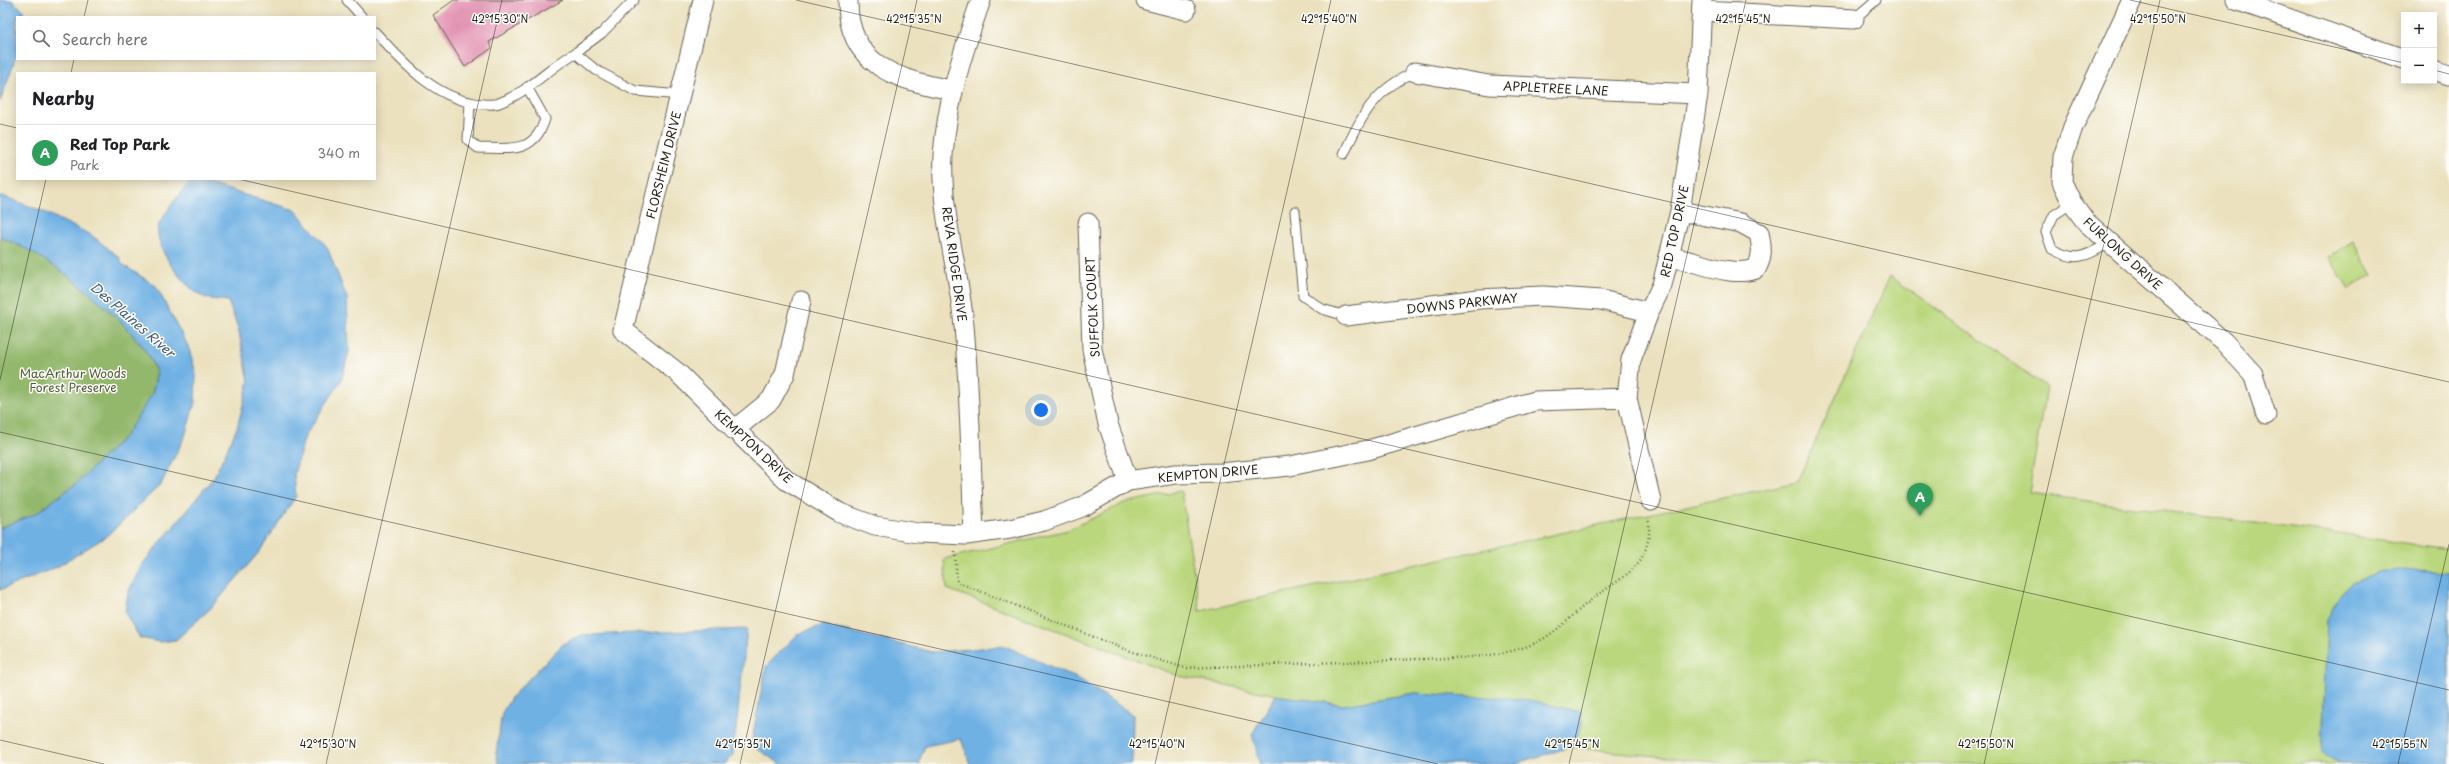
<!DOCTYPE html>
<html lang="en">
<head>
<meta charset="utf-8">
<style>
	body { margin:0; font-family:"Playpen Sans",sans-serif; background:#f2f2f2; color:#202124 }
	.controls { position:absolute; right:12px; top:12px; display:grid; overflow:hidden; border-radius:0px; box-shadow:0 2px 10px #0003 }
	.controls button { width:36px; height:36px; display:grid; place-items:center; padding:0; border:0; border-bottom:1px solid #e0e0e0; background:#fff; color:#202124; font:20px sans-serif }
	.you { position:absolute; left:1041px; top:410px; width:14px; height:14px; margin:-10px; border:3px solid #fff; border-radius:50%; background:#1a73e8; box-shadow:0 0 0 6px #1a73e833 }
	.badge { display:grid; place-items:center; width:26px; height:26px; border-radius:50%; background:#d1495b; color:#fff; font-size:13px; font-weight:700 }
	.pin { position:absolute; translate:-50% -33px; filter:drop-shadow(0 1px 2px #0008) }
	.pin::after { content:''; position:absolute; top:21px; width:14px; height:12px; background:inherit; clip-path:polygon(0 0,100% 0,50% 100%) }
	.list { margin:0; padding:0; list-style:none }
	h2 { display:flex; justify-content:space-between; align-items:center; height:52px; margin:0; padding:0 16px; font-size:17px }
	h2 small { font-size:13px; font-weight:400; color:#757577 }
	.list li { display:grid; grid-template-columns:26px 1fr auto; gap:12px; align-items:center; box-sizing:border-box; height:56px; padding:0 16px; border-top:1px solid #e0e0e0 }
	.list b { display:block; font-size:15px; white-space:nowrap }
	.list p { margin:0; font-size:13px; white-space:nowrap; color:#757577 }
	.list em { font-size:13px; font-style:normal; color:#757577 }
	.icon { flex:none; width:22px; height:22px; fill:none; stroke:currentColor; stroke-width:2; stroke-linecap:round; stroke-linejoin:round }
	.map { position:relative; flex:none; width:2449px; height:764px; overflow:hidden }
	.search { position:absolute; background:#fff; box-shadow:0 2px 10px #0003; left:16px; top:16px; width:360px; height:44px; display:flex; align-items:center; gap:10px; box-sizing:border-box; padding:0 14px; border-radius:0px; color:#757577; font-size:15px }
	.panel { position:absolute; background:#fff; box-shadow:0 2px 10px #0003; left:16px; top:72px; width:360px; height:108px; border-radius:0px }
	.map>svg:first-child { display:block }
</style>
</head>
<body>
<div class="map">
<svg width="2449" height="764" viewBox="0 0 2449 764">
	<rect width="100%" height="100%" fill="#fdfcf7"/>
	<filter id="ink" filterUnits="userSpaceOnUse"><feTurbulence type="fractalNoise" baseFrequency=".025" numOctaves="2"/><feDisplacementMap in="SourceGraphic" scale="8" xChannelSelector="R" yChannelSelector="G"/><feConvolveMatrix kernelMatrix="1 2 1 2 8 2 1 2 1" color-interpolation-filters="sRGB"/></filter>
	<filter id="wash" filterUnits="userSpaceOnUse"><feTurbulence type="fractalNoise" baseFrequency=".012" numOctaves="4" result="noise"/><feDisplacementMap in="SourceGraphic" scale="16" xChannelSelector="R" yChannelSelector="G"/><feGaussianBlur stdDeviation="0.9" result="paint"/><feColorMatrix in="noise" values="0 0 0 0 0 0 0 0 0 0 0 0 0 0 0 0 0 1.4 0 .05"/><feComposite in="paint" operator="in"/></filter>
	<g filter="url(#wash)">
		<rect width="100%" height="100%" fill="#ebe1be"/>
		<path fill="#bad77d" stroke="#6b7a4c" d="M2353 242 2373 275 2349 290 2329 257Z
			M1890 276 2046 387 2029 493 2449 549V764H1732L1570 747 1582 724 1415 693 1344 705 1276 695 1179 676 947 589 944 559 1068 530 1124 503 1181 491 1200 611 1797 482Z"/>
		<path fill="#93b86c" stroke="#586a44" d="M0 237C48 255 114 307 144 349 150 356 153 366 157 373L152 394 126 435 76 484 35 514 0 528Z"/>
		<path fill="#70b1e4" stroke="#466680" d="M0 0H11L23 10V17H17V54L0 102Z
			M192 179 295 210 327 247 347 298 349 351 341 381 305 436 294 474 296 496 260 551 212 607 176 640 159 642 140 638 125 613 128 593 141 566 214 477 237 428 249 381 238 328 228 301C221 300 213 300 206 298 186 291 154 249 158 227 160 218 185 188 192 179Z
			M0 195 42 211 91 235 119 257 122 264 156 286 189 348 196 374 195 402 185 436 161 484 107 536 57 567 0 590V528L35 514 76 484 126 435 152 394 157 373C153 366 150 356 144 349 114 308 48 255 0 237Z
			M2402 569 2449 572V764H2340L2322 754 2327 619 2341 593 2352 583 2378 573Z
			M823 625 932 652 1005 646 1081 680 1133 715 1132 764H970L961 739 925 746 919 762 921 764H781L751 745 766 666 798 634Z
			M747 629 733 755 724 764H498L496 753 502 713 512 696 563 644 582 635Z
			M1415 693 1524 699 1581 712 1582 724 1570 747 1514 764H1260L1252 734 1276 695 1344 705Z"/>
		<g id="blocks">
			<path fill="#e293b2" d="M454 0H563L489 42 492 48 465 67 433 15Z"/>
		</g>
	</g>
	<g filter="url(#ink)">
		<use href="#blocks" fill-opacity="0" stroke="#646155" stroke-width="1"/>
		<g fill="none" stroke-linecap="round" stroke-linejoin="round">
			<defs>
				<path id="service" d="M347 0 362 17
					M1854 19 1876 0
					M375 32C403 63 438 102 484 104 489 104 495 105 499 103 527 93 549 68 575 53L596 70 635 91 680 95
					M575 53 602 33 634 0
					M470 102 468 140 478 148C509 148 534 155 545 119L527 87
					M1344 154C1361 116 1375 89 1415 72
					M2072 203 2054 215 2046 232 2052 249C2077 263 2086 256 2109 243
					M1295 211 1303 296 1322 309 1346 316"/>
				<path id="minor" d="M703 0 623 330 678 373 786 480 840 513 875 526 918 533 966 535 1010 529 1044 521 1082 507 1128 481 1176 474 1221 473 1290 466 1368 450 1535 401 1627 398
					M848 0C847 66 898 80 952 90
					M1146 0 1186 10
					M2132 0 2073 127 2063 157 2062 182 2072 203 2086 222 2224 342 2253 374 2266 415
					M2236 0 2404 59
					M1702 11 1854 19
					M2434 70 2449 75
					M1415 72 1489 85 1698 94
					M1088 223 1092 349 1108 424 1128 481
					M1670 257C1698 261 1730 278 1756 269 1763 257 1762 247 1759 233L1741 223 1680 211
					M1346 316 1479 299 1543 296 1601 300 1649 312
					M734 430 771 400 785 374 801 301
					M1651 501 1627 398 1631 360 1649 312 1662 285 1680 211 1698 94 1702 0
					M974 534C971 465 970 395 964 326 959 269 940 212 943 155 947 101 963 51 981 0"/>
			</defs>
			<use href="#service" stroke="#646155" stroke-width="11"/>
			<use href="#minor" stroke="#646155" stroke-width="21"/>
			<path stroke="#646155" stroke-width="2.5" stroke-dasharray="1 3" stroke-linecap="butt" d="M955 552 957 582 1124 649 1185 668 1473 657C1494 655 1513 652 1533 644 1556 634 1572 615 1591 600 1607 587 1629 577 1641 559 1648 548 1651 530 1648 518"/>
			<use href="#service" stroke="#fff" stroke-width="9"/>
			<use href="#minor" stroke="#fff" stroke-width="19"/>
		</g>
	</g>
	<path fill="none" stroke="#1c1c1c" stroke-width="1" stroke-opacity="0.45" d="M796 0 2449 382M2130 0 2404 63M84 17 88 0M2434 70 2449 74M71 73 74 59M0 124 17 128M238 179 2449 690M0 380 46 179M0 432 1438 764M0 740 104 764M326 764 502 0M740 764 917 0M1155 764 1331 0M1569 764 1746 0M1984 764 2160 0M2398 764 2449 544"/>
	<g text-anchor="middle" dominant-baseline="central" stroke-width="3" stroke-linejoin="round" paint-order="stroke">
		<g font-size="12" fill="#1c1c1c" stroke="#fdfcf7">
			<text transform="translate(1556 88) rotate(3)">APPLETREE LANE</text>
			<text transform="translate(663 165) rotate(-76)">FLORSHEIM DRIVE</text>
			<text transform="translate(1674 231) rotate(-78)">RED TOP DRIVE</text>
			<text transform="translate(2123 253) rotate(42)">FURLONG DRIVE</text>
			<text transform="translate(955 264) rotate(82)">REVA RIDGE DRIVE</text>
			<text transform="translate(1462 303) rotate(-6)">DOWNS PARKWAY</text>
			<text transform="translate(1092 307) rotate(-93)">SUFFOLK COURT</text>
			<text transform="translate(754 446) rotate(43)">KEMPTON DRIVE</text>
			<text transform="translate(1208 473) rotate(-5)">KEMPTON DRIVE</text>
		</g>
		<g font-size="12" fill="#535d3e" stroke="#fdfcf7">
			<text x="73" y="373">MacArthur Woods<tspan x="73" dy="14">Forest Preserve</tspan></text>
		</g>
		<g font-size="13" font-style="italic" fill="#425f76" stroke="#fdfcf7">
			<text transform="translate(133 319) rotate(41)">Des Plaines River</text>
		</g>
	</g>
	<g font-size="10" text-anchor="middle" fill="#1c1c1c" stroke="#fdfcf7" stroke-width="3" stroke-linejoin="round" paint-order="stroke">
		<text x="500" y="23">42°15'30"N</text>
		<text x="914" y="23">42°15'35"N</text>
		<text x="1329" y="23">42°15'40"N</text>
		<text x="1743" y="23">42°15'45"N</text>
		<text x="2158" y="23">42°15'50"N</text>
		<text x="328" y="748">42°15'30"N</text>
		<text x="743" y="748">42°15'35"N</text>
		<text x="1157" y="748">42°15'40"N</text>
		<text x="1572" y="748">42°15'45"N</text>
		<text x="1986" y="748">42°15'50"N</text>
		<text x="2400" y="748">42°15'55"N</text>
	</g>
</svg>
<div class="controls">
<button>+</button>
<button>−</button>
</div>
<div class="you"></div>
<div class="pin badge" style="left:1920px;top:516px;background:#2e9e5b">A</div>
<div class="search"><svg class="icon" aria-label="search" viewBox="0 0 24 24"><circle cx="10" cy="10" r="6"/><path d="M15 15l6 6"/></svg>Search here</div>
<section class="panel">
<h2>Nearby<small></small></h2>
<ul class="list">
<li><span class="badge" style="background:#2e9e5b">A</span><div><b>Red Top Park</b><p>Park</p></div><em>340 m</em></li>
</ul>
</section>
</div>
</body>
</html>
